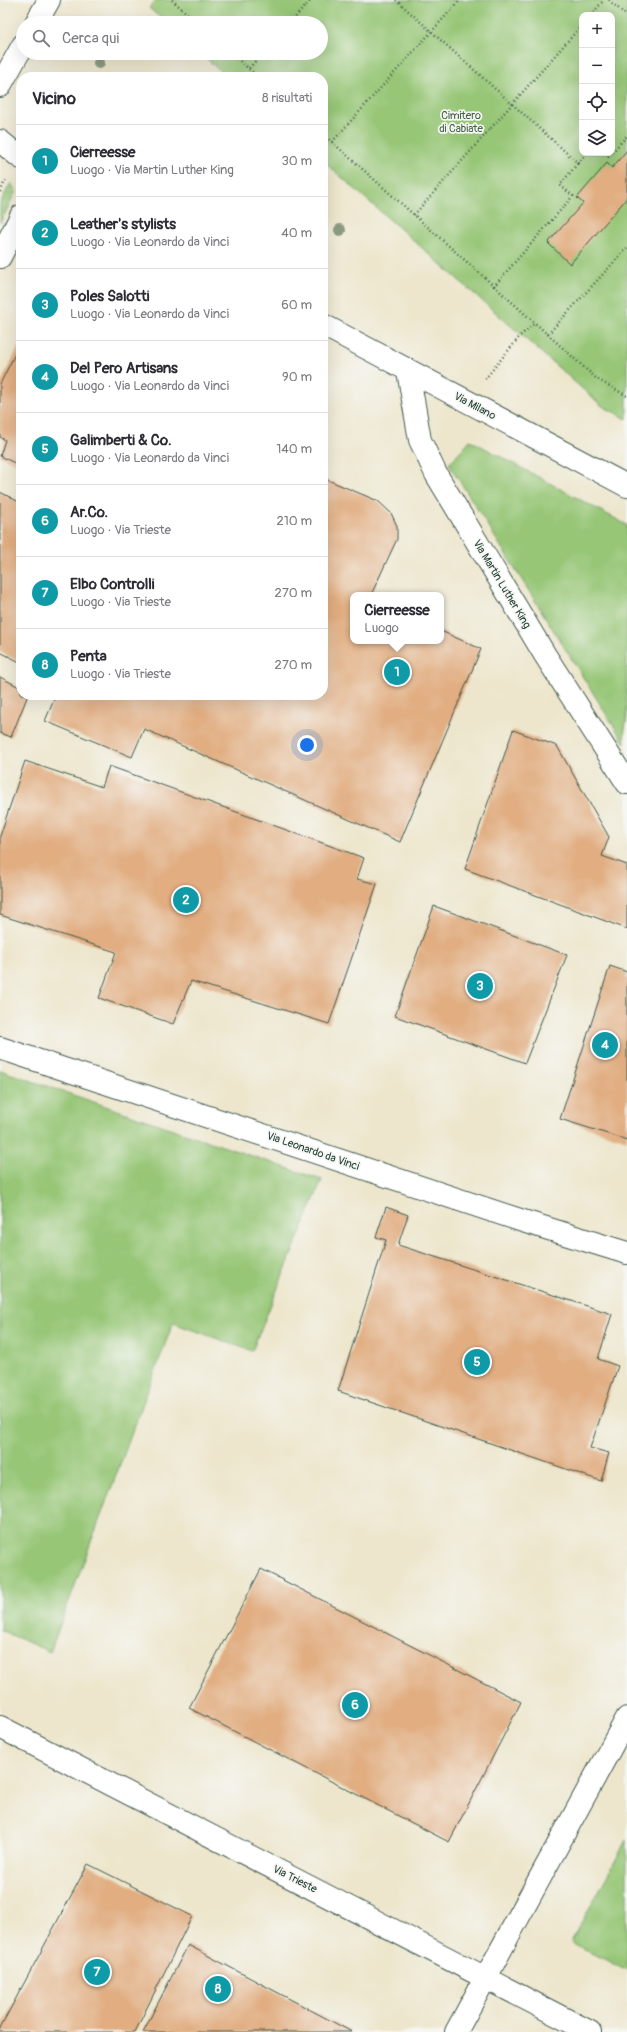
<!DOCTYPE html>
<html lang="it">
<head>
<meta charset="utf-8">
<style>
	body { margin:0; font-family:Pangolin,sans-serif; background:#f2f2f3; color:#2b2b33 }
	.controls { position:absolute; right:12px; top:12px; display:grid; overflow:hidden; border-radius:8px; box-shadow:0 4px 16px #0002 }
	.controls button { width:36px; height:36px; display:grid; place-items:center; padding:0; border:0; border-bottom:1px solid #e1e1e2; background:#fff; color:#2b2b33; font:20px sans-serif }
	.you { position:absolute; left:307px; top:745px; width:14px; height:14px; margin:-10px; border:3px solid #fff; border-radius:50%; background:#1a73e8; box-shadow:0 0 0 6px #1a73e833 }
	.badge { display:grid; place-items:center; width:26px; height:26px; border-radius:50%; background:#d93025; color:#fff; font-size:13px; font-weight:700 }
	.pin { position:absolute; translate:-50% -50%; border:2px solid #fff; box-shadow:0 1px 4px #0006 }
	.popup { position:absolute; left:350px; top:592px; width:94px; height:52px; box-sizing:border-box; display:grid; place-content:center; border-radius:8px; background:#fff; filter:drop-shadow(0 1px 3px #0005); font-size:13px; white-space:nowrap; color:#7c7c81 }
	.popup b { font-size:15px; color:#2b2b33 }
	.popup::after { content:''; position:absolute; left:50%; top:100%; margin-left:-8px; border:8px solid transparent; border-top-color:#fff }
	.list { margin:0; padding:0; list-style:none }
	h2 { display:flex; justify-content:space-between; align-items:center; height:52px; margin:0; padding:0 16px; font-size:17px }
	h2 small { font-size:13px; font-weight:400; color:#7c7c81 }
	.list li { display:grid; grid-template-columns:26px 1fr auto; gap:12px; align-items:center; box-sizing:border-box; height:72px; padding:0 16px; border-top:1px solid #e1e1e2 }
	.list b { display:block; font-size:15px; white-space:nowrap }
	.list p { margin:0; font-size:13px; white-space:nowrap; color:#7c7c81 }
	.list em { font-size:13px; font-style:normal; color:#7c7c81 }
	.icon { flex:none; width:22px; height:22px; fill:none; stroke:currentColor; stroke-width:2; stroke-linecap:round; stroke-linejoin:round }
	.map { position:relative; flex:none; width:627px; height:2032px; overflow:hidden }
	.search { position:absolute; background:#fff; box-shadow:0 4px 16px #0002; left:16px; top:16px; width:312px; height:44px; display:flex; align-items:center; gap:10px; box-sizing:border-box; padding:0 14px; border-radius:22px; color:#7c7c81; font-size:15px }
	.panel { position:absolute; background:#fff; box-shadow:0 4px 16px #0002; left:16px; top:72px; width:312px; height:628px; border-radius:16px }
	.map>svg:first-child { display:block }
</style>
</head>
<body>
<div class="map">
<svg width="627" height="2032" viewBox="0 0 627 2032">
	<rect width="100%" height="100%" fill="#f6f6f2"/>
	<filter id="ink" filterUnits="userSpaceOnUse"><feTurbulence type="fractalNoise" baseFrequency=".025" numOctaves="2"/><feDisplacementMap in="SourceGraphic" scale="8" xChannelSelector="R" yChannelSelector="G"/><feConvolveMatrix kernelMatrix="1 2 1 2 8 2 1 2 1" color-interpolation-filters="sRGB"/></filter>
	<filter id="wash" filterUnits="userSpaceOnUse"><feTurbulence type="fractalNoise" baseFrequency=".012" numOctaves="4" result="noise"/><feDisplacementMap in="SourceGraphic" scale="16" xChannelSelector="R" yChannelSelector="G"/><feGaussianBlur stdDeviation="0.9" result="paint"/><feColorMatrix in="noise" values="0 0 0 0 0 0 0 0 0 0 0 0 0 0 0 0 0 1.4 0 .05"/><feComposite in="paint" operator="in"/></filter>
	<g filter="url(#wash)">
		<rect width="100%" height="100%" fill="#ede6cc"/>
		<path fill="#96c676" stroke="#5a8255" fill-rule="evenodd" d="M156 0H627V419L602 406 323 161V77H227L200 53H321V23H166L149 8ZM582 15H612V153H582Z
			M11 183 16 191 0 223V203Z
			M470 440 627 525V717L624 734 625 744 449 464Z
			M0 1070 322 1180 252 1351 173 1323 50 1652 0 1630Z
			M627 1839V1971L571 1942Z"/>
		<g id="blocks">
			<path fill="#e1ad81" d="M627 150V198L570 264 548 243 583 203 577 198 607 163 612 168Z
				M21 342V466L0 456 5 440 0 437V384Z
				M323 478 378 501 391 513 397 526V539L371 595H353V641H441V631L481 649 400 842 144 729 132 757 45 721 56 695H323Z
				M0 492 21 503V659L20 662 0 652Z
				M0 677 21 688V695H28L11 737 0 733Z
				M513 730 557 746 609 837 602 856 627 865V929L465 869Z
				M25 761 102 787 109 766 364 858 357 879 377 884 329 1024 191 981 173 1024 99 998 116 952 0 915V836Z
				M434 906 567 955 525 1063 395 1016Z
				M610 966 627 972V1140L560 1119Z
				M386 1207 408 1215 398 1245 612 1314 598 1359 618 1366 590 1448 609 1453 601 1481 338 1391 386 1240 376 1237Z
				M261 1569 521 1702 449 1842 189 1708Z
				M88 1864 192 1916 135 2032H0V2028Z
				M188 1945 352 2032H143Z"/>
		</g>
	</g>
	<g filter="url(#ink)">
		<use href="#blocks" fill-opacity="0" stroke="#3e564b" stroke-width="1"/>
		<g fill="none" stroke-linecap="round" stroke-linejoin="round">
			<defs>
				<path id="minor" d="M36 23 49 0
					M0 86 23 45
					M0 141 21 158
					M0 257 21 216
					M323 325 627 486
					M408 371 420 440 436 474 545 655 627 783
					M0 1048 523 1221 627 1253
					M0 1727 590 2032
					M456 2032 627 1718"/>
			</defs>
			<use href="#minor" stroke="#3e564b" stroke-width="24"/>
			<path stroke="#3e564b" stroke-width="2.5" stroke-dasharray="1 3" stroke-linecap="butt" d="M172 0 198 23
				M396 0 578 163 587 153
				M609 0 627 16
				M591 15 604 0
				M290 23 311 0
				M231 53 258 77
				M249 68 263 53
				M323 134 494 286 573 196 560 185 578 163
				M332 142 460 0
				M612 152 627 136
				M605 153 608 156 611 153
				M0 192 6 179
				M414 215 582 25
				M494 286 597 379 627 396
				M548 334 627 248
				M485 379 521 335 535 323"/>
			<use href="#minor" stroke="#fff" stroke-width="22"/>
		</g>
		<g fill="#8c9c81">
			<circle cx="99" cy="63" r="6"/>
			<circle cx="340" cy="230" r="6"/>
		</g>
	</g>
	<g text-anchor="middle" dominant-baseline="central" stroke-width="3.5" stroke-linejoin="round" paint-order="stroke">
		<g font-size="11" fill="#3d5f44" stroke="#f6f6f2">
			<text x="461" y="115">Cimitero<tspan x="461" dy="13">di Cabiate</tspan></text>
		</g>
		<g font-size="11" fill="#1f3d34" stroke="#f6f6f2">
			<text transform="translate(475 406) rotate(28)">Via Milano</text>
			<text transform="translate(502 584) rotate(59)">Via Martin Luther King</text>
			<text transform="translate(313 1151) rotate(19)">Via Leonardo da Vinci</text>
			<text transform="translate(295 1879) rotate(27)">Via Trieste</text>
		</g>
	</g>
</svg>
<div class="controls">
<button>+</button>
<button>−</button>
<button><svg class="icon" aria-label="locate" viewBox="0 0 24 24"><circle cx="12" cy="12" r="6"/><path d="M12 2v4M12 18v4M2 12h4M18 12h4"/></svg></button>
<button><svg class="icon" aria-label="layers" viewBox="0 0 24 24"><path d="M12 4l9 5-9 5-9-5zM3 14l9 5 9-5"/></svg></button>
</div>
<div class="you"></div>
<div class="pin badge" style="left:397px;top:672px;background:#0f9aa8">1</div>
<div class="popup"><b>Cierreesse</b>Luogo</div>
<div class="pin badge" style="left:186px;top:900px;background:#0f9aa8">2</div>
<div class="pin badge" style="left:480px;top:986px;background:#0f9aa8">3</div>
<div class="pin badge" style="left:605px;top:1045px;background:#0f9aa8">4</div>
<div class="pin badge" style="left:477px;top:1362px;background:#0f9aa8">5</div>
<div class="pin badge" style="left:355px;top:1705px;background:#0f9aa8">6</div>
<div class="pin badge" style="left:97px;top:1972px;background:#0f9aa8">7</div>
<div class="pin badge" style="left:218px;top:1989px;background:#0f9aa8">8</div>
<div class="search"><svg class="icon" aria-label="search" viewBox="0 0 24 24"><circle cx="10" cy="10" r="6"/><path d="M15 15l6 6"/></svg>Cerca qui</div>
<section class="panel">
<h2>Vicino<small>8 risultati</small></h2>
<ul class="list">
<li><span class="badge" style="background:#0f9aa8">1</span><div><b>Cierreesse</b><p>Luogo · Via Martin Luther King</p></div><em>30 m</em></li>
<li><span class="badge" style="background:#0f9aa8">2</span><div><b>Leather's stylists</b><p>Luogo · Via Leonardo da Vinci</p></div><em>40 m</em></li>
<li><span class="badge" style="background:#0f9aa8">3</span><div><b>Poles Salotti</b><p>Luogo · Via Leonardo da Vinci</p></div><em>60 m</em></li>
<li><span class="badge" style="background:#0f9aa8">4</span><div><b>Del Pero Artisans</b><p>Luogo · Via Leonardo da Vinci</p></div><em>90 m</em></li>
<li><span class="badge" style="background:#0f9aa8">5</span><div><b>Galimberti &amp; Co.</b><p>Luogo · Via Leonardo da Vinci</p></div><em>140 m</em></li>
<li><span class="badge" style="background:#0f9aa8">6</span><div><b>Ar.Co.</b><p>Luogo · Via Trieste</p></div><em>210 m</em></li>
<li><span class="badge" style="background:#0f9aa8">7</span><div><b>Elbo Controlli</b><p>Luogo · Via Trieste</p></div><em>270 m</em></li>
<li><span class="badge" style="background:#0f9aa8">8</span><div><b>Penta</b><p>Luogo · Via Trieste</p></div><em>270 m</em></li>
</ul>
</section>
</div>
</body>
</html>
